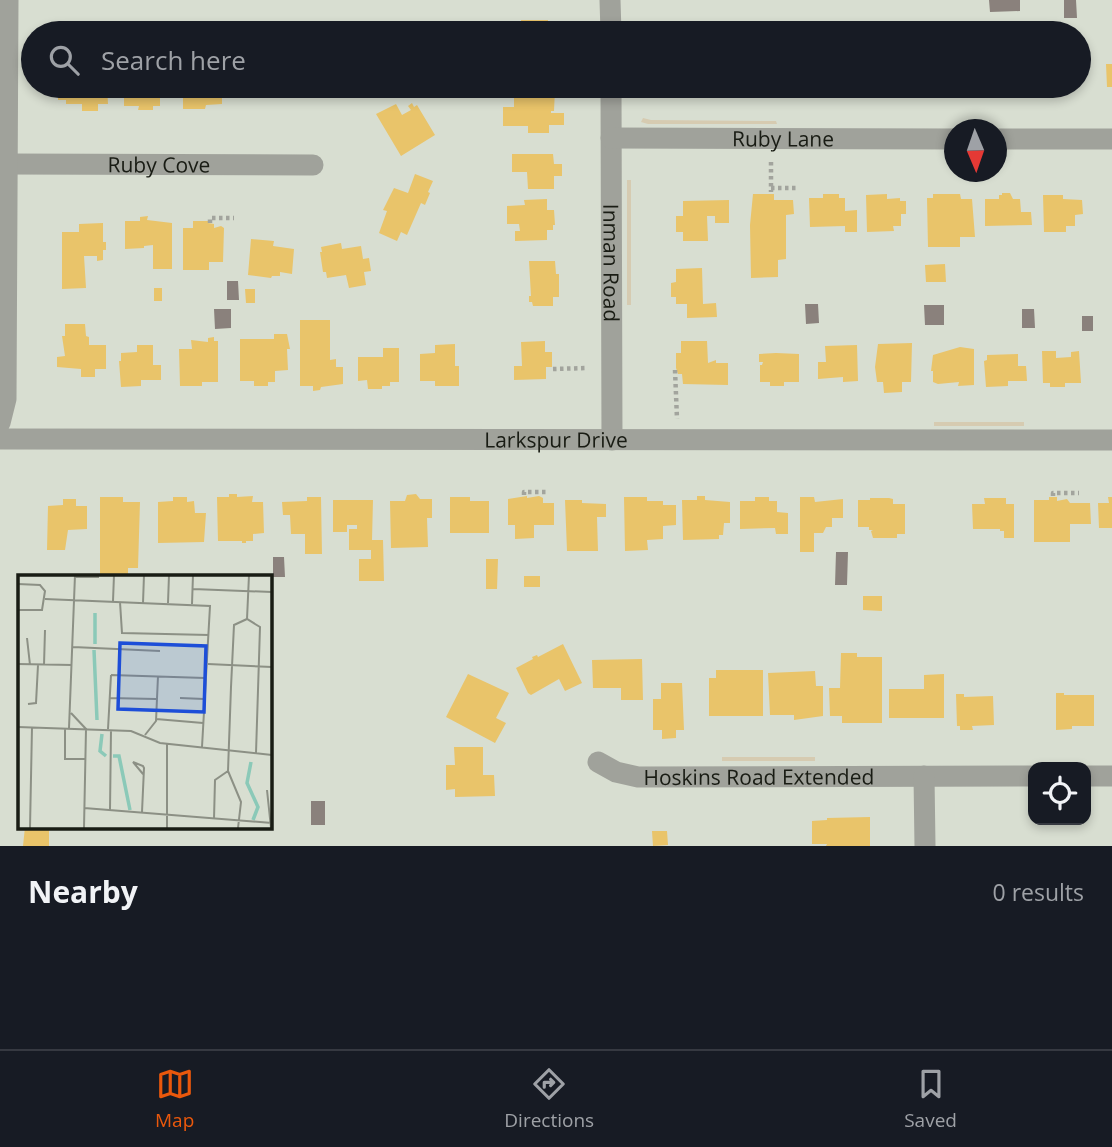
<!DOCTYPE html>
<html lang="en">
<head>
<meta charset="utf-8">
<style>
	body { margin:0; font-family:"Open Sans",sans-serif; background:#20242c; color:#f1f3f6 }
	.controls { position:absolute; right:21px; bottom:21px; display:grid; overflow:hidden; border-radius:14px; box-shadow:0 4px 10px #0003 }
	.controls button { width:63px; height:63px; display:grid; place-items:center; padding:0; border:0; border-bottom:2px solid #363941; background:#171b24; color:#f1f3f6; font:35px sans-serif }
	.compass { position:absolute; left:944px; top:119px; width:63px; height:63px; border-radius:50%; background:#171b24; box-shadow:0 4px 10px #0003; rotate:178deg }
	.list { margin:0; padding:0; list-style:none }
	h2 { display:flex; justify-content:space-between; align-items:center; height:91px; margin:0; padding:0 28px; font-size:30px }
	h2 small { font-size:23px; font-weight:400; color:#9ea1a6 }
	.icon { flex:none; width:38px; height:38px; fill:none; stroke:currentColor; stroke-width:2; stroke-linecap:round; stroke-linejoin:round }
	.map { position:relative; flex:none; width:1112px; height:846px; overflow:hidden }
	.search { position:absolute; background:#171b24; box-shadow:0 4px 10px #0003; left:21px; right:21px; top:21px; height:77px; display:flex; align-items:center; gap:18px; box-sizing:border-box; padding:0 24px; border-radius:38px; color:#9ea1a6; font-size:26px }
	.sheet { height:203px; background:#171b24 }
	nav { display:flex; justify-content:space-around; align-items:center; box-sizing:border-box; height:98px; border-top:2px solid #363941; background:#171b24; font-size:19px; color:#9ea1a6 }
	nav a { display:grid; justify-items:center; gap:4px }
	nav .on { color:#ea580c }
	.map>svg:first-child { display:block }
</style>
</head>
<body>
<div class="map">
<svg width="1112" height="846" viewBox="0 0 1112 846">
	<rect width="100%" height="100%" fill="#d8ded1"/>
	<path fill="#d6cbb1" d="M643 118 651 120 776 121 777 124H648L641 122Z
		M627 180H631V305H627Z
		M934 422H1024V426H934Z
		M722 757H815V761H722Z"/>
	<path fill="#e9c46a" d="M521 20H548V33H521Z
		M666 23H689V33H666Z
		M1003 26V33H969V27Z
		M1106 64H1112V87H1107Z
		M66 86H107L108 104H98V111H82V104H66V100H58V93H66Z
		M124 86H172V94H160V106H153V110H138L139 106H124Z
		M183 86H222V104L206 105 205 109H183Z
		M249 86H294V90L249 91Z
		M525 86H552V89H555L554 111H551V113H564V125H549V133H528V126H503V107H514V98H525Z
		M412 103 414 107 417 105 435 135 401 156 376 114 396 104 402 115 411 110 408 106Z
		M512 154H553L554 164H562V176H554V189H528L527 172H512Z
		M415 174 433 181 428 192 430 193 425 205 421 203 407 235 401 232 397 241 379 233 387 211 383 210 394 188 408 193Z
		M1002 193H1010L1013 199H1020L1021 212H1031L1032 225 985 226V199H999V195H1002Z
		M753 194H774V200H793L794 214 786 215V259L778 260V277L751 278 750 225Z
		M823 194H839V198H845V211L857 210V232H845V226L810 227 809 198H823Z
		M887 194V199L900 198V201H906V214H901V226H893L894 231 867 232 866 195Z
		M933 194H960L961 199H972L975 237H960V247H928L927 198H933Z
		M1043 195H1063V199L1082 200 1083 214 1075 215V226H1066V232H1044Z
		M547 199V210H554L555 225H553V230H547V240L515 241V231H520L519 224H507V206L525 205 524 200Z
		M729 200V223H715V216H707L708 241H683V232H676V216H683V201Z
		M148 216 147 220 172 223V269H153V245L144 246V248L125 249V221H140V217Z
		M193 221H208V223L214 224V228L221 226 224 228 223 262H209V270H183V228H193Z
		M103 223V242H106V250H103V260L97 261V256H84L86 288 62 289V232H79V224Z
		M251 239 274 241 273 246 294 249 292 274 280 272V276H272L271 278 248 275Z
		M341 243 342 249 361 246 363 259 369 258 371 271 364 272 366 285 349 288 346 275 327 278 326 272H323L320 252H322L321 247Z
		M529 261H555L556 274H559V297H553V306H533L532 302H529V296H531Z
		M945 264 946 282H926L925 265Z
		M702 268 703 304 716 303 717 317 687 318V304H676V297H671V283L676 282V269Z
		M154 288H162V301H154Z
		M245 289H255V303H246Z
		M300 320H330V360L336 359V367H343V384L321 387 320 390 313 391V386H300Z
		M65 324H85L86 336 89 337V345H106V369H95V377H81V369L57 367V357L65 356 62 336H65Z
		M274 334H287L290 349H287L288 370 275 371V382H268V386H254V381H240V339H274Z
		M214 337V341H218V382H202V386H180L179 349H192L191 340 208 342V338Z
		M545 341V352H552V367H546V379L514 380V366H522L521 342Z
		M681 341H707L708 363 716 360V363H728V385L683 384 682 374H678L676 368V353H681Z
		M912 343 911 382H902V392L884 393 883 382H877L875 367 878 344Z
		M455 344V366H459V386H435V381H420V354L435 353V345Z
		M137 345H153V365H161V380H141V386L121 387 119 361H121V353L137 352Z
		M857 345 858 381 843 382V377L818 379V362H826L825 346Z
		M960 347 974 349V385L958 386 959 382 938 384 933 382V371H931L933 355Z
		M383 348H399V382H390V386H382V389H368L367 380 358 381V357H383Z
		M1042 351H1056V358L1071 357V352L1079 351 1081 383H1065V387H1050V383H1043Z
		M776 353 799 354V382H784V386H770V382H760V365H762L763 362H759V354Z
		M1018 354V366H1026L1027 381H1008V386L986 387 984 361 987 360V355Z
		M229 494H237V497L253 496 252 502H263L264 533 253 534V541H246V543H242V541H218L217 497H229Z
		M416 494 420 499H432V518H427L428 547 391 548 390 501H405L407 495Z
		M527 496V498L539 496 543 498V503H554V525H534V538L515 539V525H508V499Z
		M697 496H705V500L730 502V523H724L723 535H719V539L683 540 682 500H697Z
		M100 497H123V502H140L138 568H128V576H100Z
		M173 497H187V502L194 501 195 513H206L204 542 158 543V502L173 501Z
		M307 497H321L322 554H305V534H291L290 515H283L282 502 307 501Z
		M450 497H470V501H489V533H450Z
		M624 497H647V501H663V505H676V525L663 526V539L647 540 648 550 625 551Z
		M755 497H769V501H777V512L788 513V534H776L775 528 740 529V501H755Z
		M800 497H814L815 502 843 499V518H832V527H826L823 533H814V552H800Z
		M1049 497H1057V501L1067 499 1070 503H1090L1091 524H1070V542H1034V500H1049Z
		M1108 497H1112V528H1099L1098 503H1109Z
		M870 498H889L893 499V504H905V534H897V538H873L871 531 873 530H869V527H858V500H870Z
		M984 498H1006V504H1014V538H1004V531H1000V529H973L972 504H985Z
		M63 499H76V506H87V529L68 530 65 550H47L48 506 63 505Z
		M333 500H373L372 540H383L384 581H359V559H371V550H349V529H357V525H347V532H333Z
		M565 500H582V503L606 504V517H597L598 551H567Z
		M486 559H498L497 589H486Z
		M524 576H540V587H524Z
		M863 596H882V611L863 610Z
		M563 644 582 683 565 691 559 679 531 695 528 693 516 668 533 659 532 657 537 655 538 657Z
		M841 653H857V657H882V723H842V716H830L829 688H840Z
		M642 659 643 700H621V688H593L592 660Z
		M716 670H763V716H709V678H716Z
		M815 671 816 686H823V716L794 720V715H770L768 673Z
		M468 674 509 693 496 718 506 723 495 743 446 717Z
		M944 674V718H889V689H924V675Z
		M661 683H682L684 730H676V738L662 739V730H653V699H661Z
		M1056 693H1064V695H1094V726H1072V729L1056 730Z
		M956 694H964V697L993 696 994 725 972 726 973 730H960V726H957Z
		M454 747H483V775H494L495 796 455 797V789L446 790V765H455Z
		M870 817V846H826L827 844H812V821L827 820V818Z
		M25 827H49V846H23Z
		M652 831H667L668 845 653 846Z"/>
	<path fill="#8a817c" d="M989 0H1020V11L990 12Z
		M1064 0H1076L1077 18H1064Z
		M227 281H238L239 300H227Z
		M805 304H818L819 323 806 324Z
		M924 305H944V325H925Z
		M214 309H231V328L215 329Z
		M1022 309H1034L1035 328H1022Z
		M1082 316H1093V331H1082Z
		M836 552H848L847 585H835Z
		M273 557H284L285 577H273Z
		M311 801H325V825H311Z"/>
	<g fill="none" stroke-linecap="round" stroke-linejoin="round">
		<path stroke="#a2a49d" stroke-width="4.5" stroke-dasharray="3.5 3.5" stroke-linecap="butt" d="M771 162V192
			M771 188H799
			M210 223V218H234
			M553 369 588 368
			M675 370 677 419
			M524 495V492H549
			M1053 496V493H1079"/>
		<g stroke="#a0a29b" stroke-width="21">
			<path d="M610 0 611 33"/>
			<path id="s1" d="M611 86 612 440"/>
			<path id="s2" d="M611 138 954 139"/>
			<path d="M996 139H1112"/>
			<path id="s3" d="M7 164 313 165"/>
			<path d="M0 423 6 399 8 0"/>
			<path id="s4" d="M0 439 1112 440"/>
			<path id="s5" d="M598 762 616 772 638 777 1033 776"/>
			<path d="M924 776 925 846"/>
			<path d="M1086 776H1112"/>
		</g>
	</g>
	<g text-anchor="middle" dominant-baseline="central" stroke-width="7" stroke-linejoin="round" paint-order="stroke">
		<g font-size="21" fill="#191c14" stroke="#e5f1d9">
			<text stroke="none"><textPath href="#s2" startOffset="172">Ruby Lane</textPath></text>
			<text stroke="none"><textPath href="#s3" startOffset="152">Ruby Cove</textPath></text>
			<text stroke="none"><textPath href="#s1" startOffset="177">Inman Road</textPath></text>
			<text stroke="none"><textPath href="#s4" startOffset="556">Larkspur Drive</textPath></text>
			<text stroke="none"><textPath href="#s5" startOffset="164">Hoskins Road Extended</textPath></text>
		</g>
	</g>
	<g transform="translate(18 575)">
		<rect width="254" height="254" fill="#d8ded1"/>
		<path fill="none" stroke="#8bc9b8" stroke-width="3.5" d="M77 38V69M76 75 79 145M84 159 82 176 88 181M95 181H101L112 235M233 187 229 208 240 232 235 245"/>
		<path fill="none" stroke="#8c9085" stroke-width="2" d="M57 2H81M0 9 22 10 27 16 24 35H0M175 14 254 17M27 24 192 31 184 172M95 26 96 0M102 27 104 58 191 60M125 28 126 0M150 28 151 0M174 29 175 0M229 44 231 0M9 63 12 90M55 72 142 76M0 89 54 90M190 89 254 92M26 90 27 55M93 100 187 103M91 123 138 124M162 123 186 124M10 129 18 128 20 90M53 138 68 154 66 253M138 144 185 148M0 152 113 156 142 168 254 180M47 153V184H67M51 153 57 0M90 154 93 100M127 160 138 146 140 101M149 169V253M249 215 253 253M66 233 254 248M92 235 93 155M124 237 126 193 125 191 115 187 125 199M196 244 197 205 210 196M12 253 14 152M220 253 223 227 210 196 213 112 216 50 229 44 242 52 238 178"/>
		<path fill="#1d4ed8" fill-opacity="0.15" stroke="#1d4ed8" stroke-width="3.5" d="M102 68 188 71 186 137 100 134Z"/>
		<rect width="254" height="254" fill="none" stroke="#191c14" stroke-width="3.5"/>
	</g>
</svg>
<div class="controls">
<button><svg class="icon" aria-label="locate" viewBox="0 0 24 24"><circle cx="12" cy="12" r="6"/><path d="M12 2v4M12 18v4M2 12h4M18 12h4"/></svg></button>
</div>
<svg class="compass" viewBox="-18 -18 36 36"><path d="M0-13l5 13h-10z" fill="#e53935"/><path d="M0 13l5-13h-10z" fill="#9ea1a6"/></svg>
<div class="search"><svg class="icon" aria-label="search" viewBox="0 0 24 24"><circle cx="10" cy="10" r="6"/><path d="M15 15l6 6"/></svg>Search here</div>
</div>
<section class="sheet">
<h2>Nearby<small>0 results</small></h2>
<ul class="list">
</ul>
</section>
<nav>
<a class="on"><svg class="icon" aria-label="map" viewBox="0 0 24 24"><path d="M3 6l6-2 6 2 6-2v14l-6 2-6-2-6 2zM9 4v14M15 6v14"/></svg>Map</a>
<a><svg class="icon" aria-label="directions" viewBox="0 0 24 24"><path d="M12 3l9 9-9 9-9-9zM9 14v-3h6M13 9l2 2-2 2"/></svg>Directions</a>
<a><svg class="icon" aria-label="saved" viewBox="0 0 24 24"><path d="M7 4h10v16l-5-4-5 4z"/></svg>Saved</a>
</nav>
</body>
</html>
